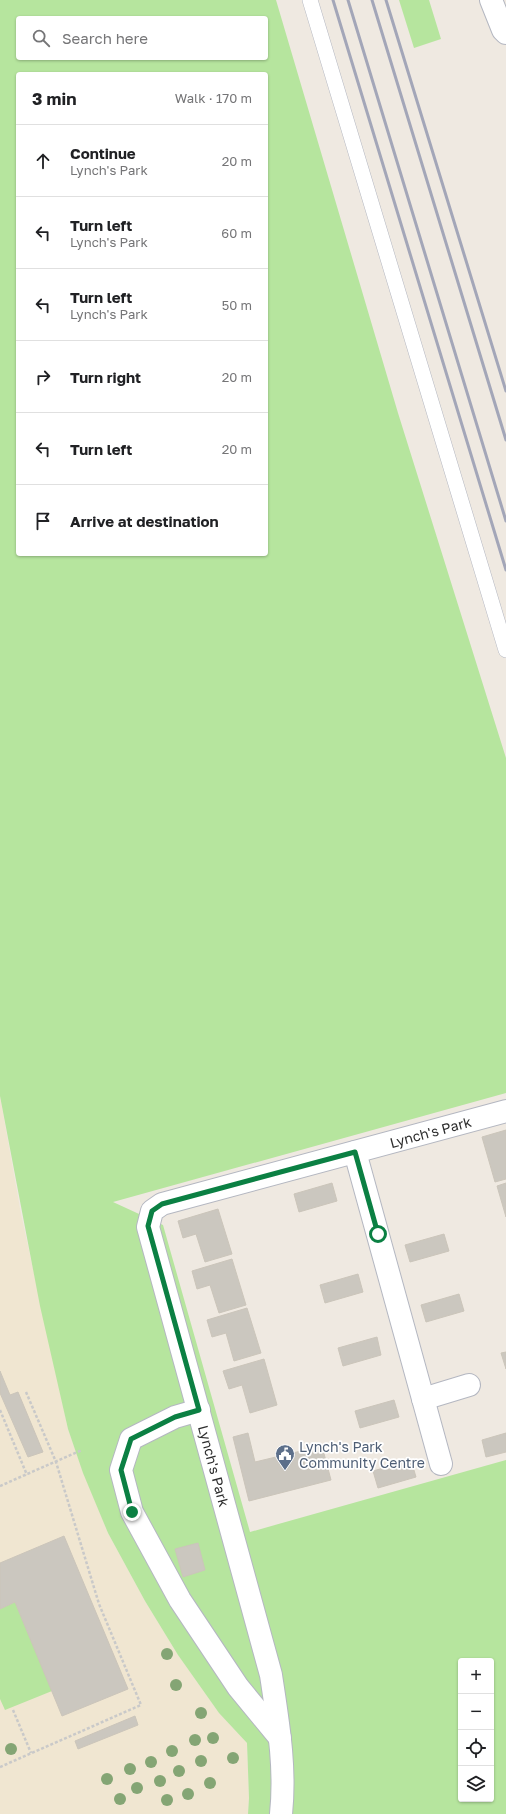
<!DOCTYPE html>
<html lang="en">
<head>
<meta charset="utf-8">
<style>
	body { margin:0; font-family:"Golos Text",sans-serif; background:#f6f6f6; color:#202124 }
	.controls { position:absolute; right:12px; bottom:12px; display:grid; overflow:hidden; border-radius:4px; box-shadow:0 1px 3px #0004 }
	.controls button { width:36px; height:36px; display:grid; place-items:center; padding:0; border:0; border-bottom:1px solid #e0e0e0; background:#fff; color:#202124; font:20px sans-serif }
	.stop { position:absolute; width:12px; height:12px; margin:-9px; border:3px solid #0b8043; border-radius:50%; background:#fff }
	.stop.end { background:#0b8043; border-color:#fff; box-shadow:0 1px 4px #0008 }
	.list { margin:0; padding:0; list-style:none }
	h2 { display:flex; justify-content:space-between; align-items:center; height:52px; margin:0; padding:0 16px; font-size:17px }
	h2 small { font-size:13px; font-weight:400; color:#757577 }
	.list li { display:grid; grid-template-columns:26px 1fr auto; gap:12px; align-items:center; box-sizing:border-box; height:72px; padding:0 16px; border-top:1px solid #e0e0e0 }
	.list b { display:block; font-size:15px; white-space:nowrap }
	.list p { margin:0; font-size:13px; white-space:nowrap; color:#757577 }
	.list em { font-size:13px; font-style:normal; color:#757577 }
	.icon { flex:none; width:22px; height:22px; fill:none; stroke:currentColor; stroke-width:2; stroke-linecap:round; stroke-linejoin:round }
	.map { position:relative; flex:none; width:506px; height:1814px; overflow:hidden }
	.search { position:absolute; background:#fff; box-shadow:0 1px 3px #0004; left:16px; top:16px; width:252px; height:44px; display:flex; align-items:center; gap:10px; box-sizing:border-box; padding:0 14px; border-radius:4px; color:#757577; font-size:15px }
	.panel { position:absolute; background:#fff; box-shadow:0 1px 3px #0004; left:16px; top:72px; width:252px; height:484px; border-radius:4px }
	.map>svg:first-child { display:block }
</style>
</head>
<body>
<div class="map">
<svg width="506" height="1814" viewBox="0 0 506 1814">
	<rect width="100%" height="100%" fill="#efe9e1"/>
	<path fill="#f0e6d1" d="M0 1096 21 1214 68 1429 83 1472 108 1533 145 1601 178 1655 219 1713 247 1743 249 1798 248 1814H0Z"/>
	<path fill="#b6e59e" fill-rule="evenodd" d="M0 0H276L398 413 506 758V1093L113 1202 163 1225 250 1532 506 1460V1814H248L249 1798 247 1743 219 1713 178 1655 145 1601 108 1533 83 1473 68 1429 40 1306 0 1096ZM18 18H266V58H18ZM18 74H266V554H18ZM461 1661H491V1799H461Z
		M399 0H429L441 39 414 48Z
		M15 1602 52 1691 5 1710 0 1699V1609Z"/>
	<path fill="#cbc7bf" stroke="#cbc5ba" d="M506 1130V1179L495 1182 482 1137Z
		M332 1183 337 1201 299 1212 294 1194Z
		M506 1183V1217L497 1186Z
		M218 1209 232 1254 205 1262 196 1234 183 1238 178 1221Z
		M444 1234 449 1251 410 1262 405 1245Z
		M232 1259 246 1305 219 1313 210 1285 197 1289 192 1271Z
		M358 1274 363 1292 325 1303 320 1285Z
		M459 1294 464 1311 426 1322 421 1305Z
		M247 1308 261 1353 234 1361 226 1333 212 1337 207 1320Z
		M377 1337 381 1355 343 1366 338 1348Z
		M506 1352V1369L501 1353Z
		M264 1359 277 1405 250 1413 242 1385 229 1389 223 1371Z
		M0 1371 10 1395 18 1392 43 1452 28 1457 0 1393Z
		M394 1400 399 1417 360 1428 355 1411Z
		M248 1433 255 1462 322 1446 331 1480 249 1501 233 1437Z
		M506 1433V1452L486 1457 482 1440Z
		M411 1460 416 1477 378 1488 373 1471Z
		M64 1536 128 1689 62 1716 15 1602 0 1609V1563Z
		M198 1543 205 1570 183 1577 175 1549Z
		M135 1716 138 1725 78 1749 75 1741Z"/>
	<g fill="none" stroke-linecap="round" stroke-linejoin="round">
		<defs>
			<path id="lane" d="M310 0 506 650"/>
			<g id="street">
				<path d="M491 0 503 30 506 33"/>
				<path d="M355 1152 441 1464"/>
				<path d="M423 1399 469 1385"/>
				<path d="M199 1410 175 1417 131 1439 121 1470 132 1512 180 1600 238 1687 280 1738"/>
				<path id="s1" d="M281 1814C286 1767 278 1722 271 1675L148 1227 152 1211 162 1204 506 1111"/>
			</g>
		</defs>
		<use href="#lane" stroke="#b4b7c1" stroke-width="16"/>
		<use href="#street" stroke="#b4b7c1" stroke-width="24"/>
		<path stroke="#c9c9c9" stroke-width="2.5" stroke-dasharray="3 2" stroke-linecap="butt" d="M0 1410 27 1475
			M0 1486 82 1450
			M13 1710 31 1753
			M0 1767 141 1705 99 1604 56 1462 26 1392"/>
		<use href="#lane" stroke="#fff" stroke-width="15"/>
		<use href="#street" stroke="#fff" stroke-width="22"/>
		<path stroke="#a3a6b8" stroke-width="3" d="M333 0 506 570
			M348 0 506 521
			M372 0 506 440
			M386 0 506 391"/>
	</g>
	<g fill="#84a574">
		<circle cx="167" cy="1654" r="6"/>
		<circle cx="176" cy="1685" r="6"/>
		<circle cx="201" cy="1713" r="6"/>
		<circle cx="213" cy="1738" r="6"/>
		<circle cx="195" cy="1740" r="6"/>
		<circle cx="11" cy="1749" r="6"/>
		<circle cx="172" cy="1751" r="6"/>
		<circle cx="233" cy="1758" r="6"/>
		<circle cx="201" cy="1761" r="6"/>
		<circle cx="151" cy="1762" r="6"/>
		<circle cx="130" cy="1769" r="6"/>
		<circle cx="179" cy="1771" r="6"/>
		<circle cx="107" cy="1779" r="6"/>
		<circle cx="160" cy="1781" r="6"/>
		<circle cx="210" cy="1783" r="6"/>
		<circle cx="137" cy="1788" r="6"/>
		<circle cx="188" cy="1794" r="6"/>
		<circle cx="120" cy="1799" r="6"/>
		<circle cx="167" cy="1800" r="6"/>
	</g>
	<g fill="none" stroke-linecap="round" stroke-linejoin="round">
		<path stroke="#0b8043" stroke-width="5" d="M132 1512 121 1470 131 1439 175 1417 199 1410 148 1226 152 1211 162 1204 355 1152 378 1234"/>
	</g>
	<defs>
		<symbol id="civic-pin" viewBox="-11 -11 22 30"><path d="M0 17L-7.5 6A9.5 9.5 0 1 1 7.5 6Z" fill="#5c6f8a" stroke="#fff"/><path d="M-.6-6.5H3V-4.5H.6V-3L4-1V1h2V6H-6V1h2V-1L-.6-3ZM-1.2 2.5V6h2.4V2.5Z" fill="#fff"/></symbol>
	</defs>
	<g fill-rule="evenodd">
		<use href="#civic-pin" x="274" y="1443" width="22" height="30"/>
	</g>
	<g text-anchor="middle" dominant-baseline="central" stroke-width="3.5" stroke-linejoin="round" paint-order="stroke">
		<g font-size="14" fill="#2e2e2e" stroke="#fff">
			<text stroke="none"><textPath href="#s1" startOffset="911">Lynch's Park</textPath></text>
			<text transform="translate(214 1466) rotate(75)">Lynch's Park</text>
		</g>
		<g font-size="14" fill="#4e5e75" stroke="#fff" text-anchor="start">
			<text x="299" y="1446">Lynch's Park<tspan x="299" dy="16">Community Centre</tspan></text>
		</g>
	</g>
</svg>
<div class="controls">
<button>+</button>
<button>−</button>
<button><svg class="icon" aria-label="locate" viewBox="0 0 24 24"><circle cx="12" cy="12" r="6"/><path d="M12 2v4M12 18v4M2 12h4M18 12h4"/></svg></button>
<button><svg class="icon" aria-label="layers" viewBox="0 0 24 24"><path d="M12 4l9 5-9 5-9-5zM3 14l9 5 9-5"/></svg></button>
</div>
<div class="stop" style="left:378px;top:1234px"></div>
<div class="stop end" style="left:132px;top:1512px"></div>
<div class="search"><svg class="icon" aria-label="search" viewBox="0 0 24 24"><circle cx="10" cy="10" r="6"/><path d="M15 15l6 6"/></svg>Search here</div>
<section class="panel">
<h2>3 min<small>Walk · 170 m</small></h2>
<ul class="list">
<li><svg class="icon" aria-label="ahead" viewBox="0 0 24 24"><path d="M12 20V5M6 11l6-6 6 6"/></svg><div><b>Continue</b><p>Lynch's Park</p></div><em>20 m</em></li>
<li><svg class="icon" aria-label="left" viewBox="0 0 24 24"><path d="M17 20v-9H6M10 6l-5 5 5 5"/></svg><div><b>Turn left</b><p>Lynch's Park</p></div><em>60 m</em></li>
<li><svg class="icon" aria-label="left" viewBox="0 0 24 24"><path d="M17 20v-9H6M10 6l-5 5 5 5"/></svg><div><b>Turn left</b><p>Lynch's Park</p></div><em>50 m</em></li>
<li><svg class="icon" aria-label="right" viewBox="0 0 24 24"><path d="M7 20v-9h11M14 6l5 5-5 5"/></svg><div><b>Turn right</b></div><em>20 m</em></li>
<li><svg class="icon" aria-label="left" viewBox="0 0 24 24"><path d="M17 20v-9H6M10 6l-5 5 5 5"/></svg><div><b>Turn left</b></div><em>20 m</em></li>
<li><svg class="icon" aria-label="arrive" viewBox="0 0 24 24"><path d="M6 21V4h12l-3 4 3 4H6"/></svg><div><b>Arrive at destination</b></div></li>
</ul>
</section>
</div>
</body>
</html>
